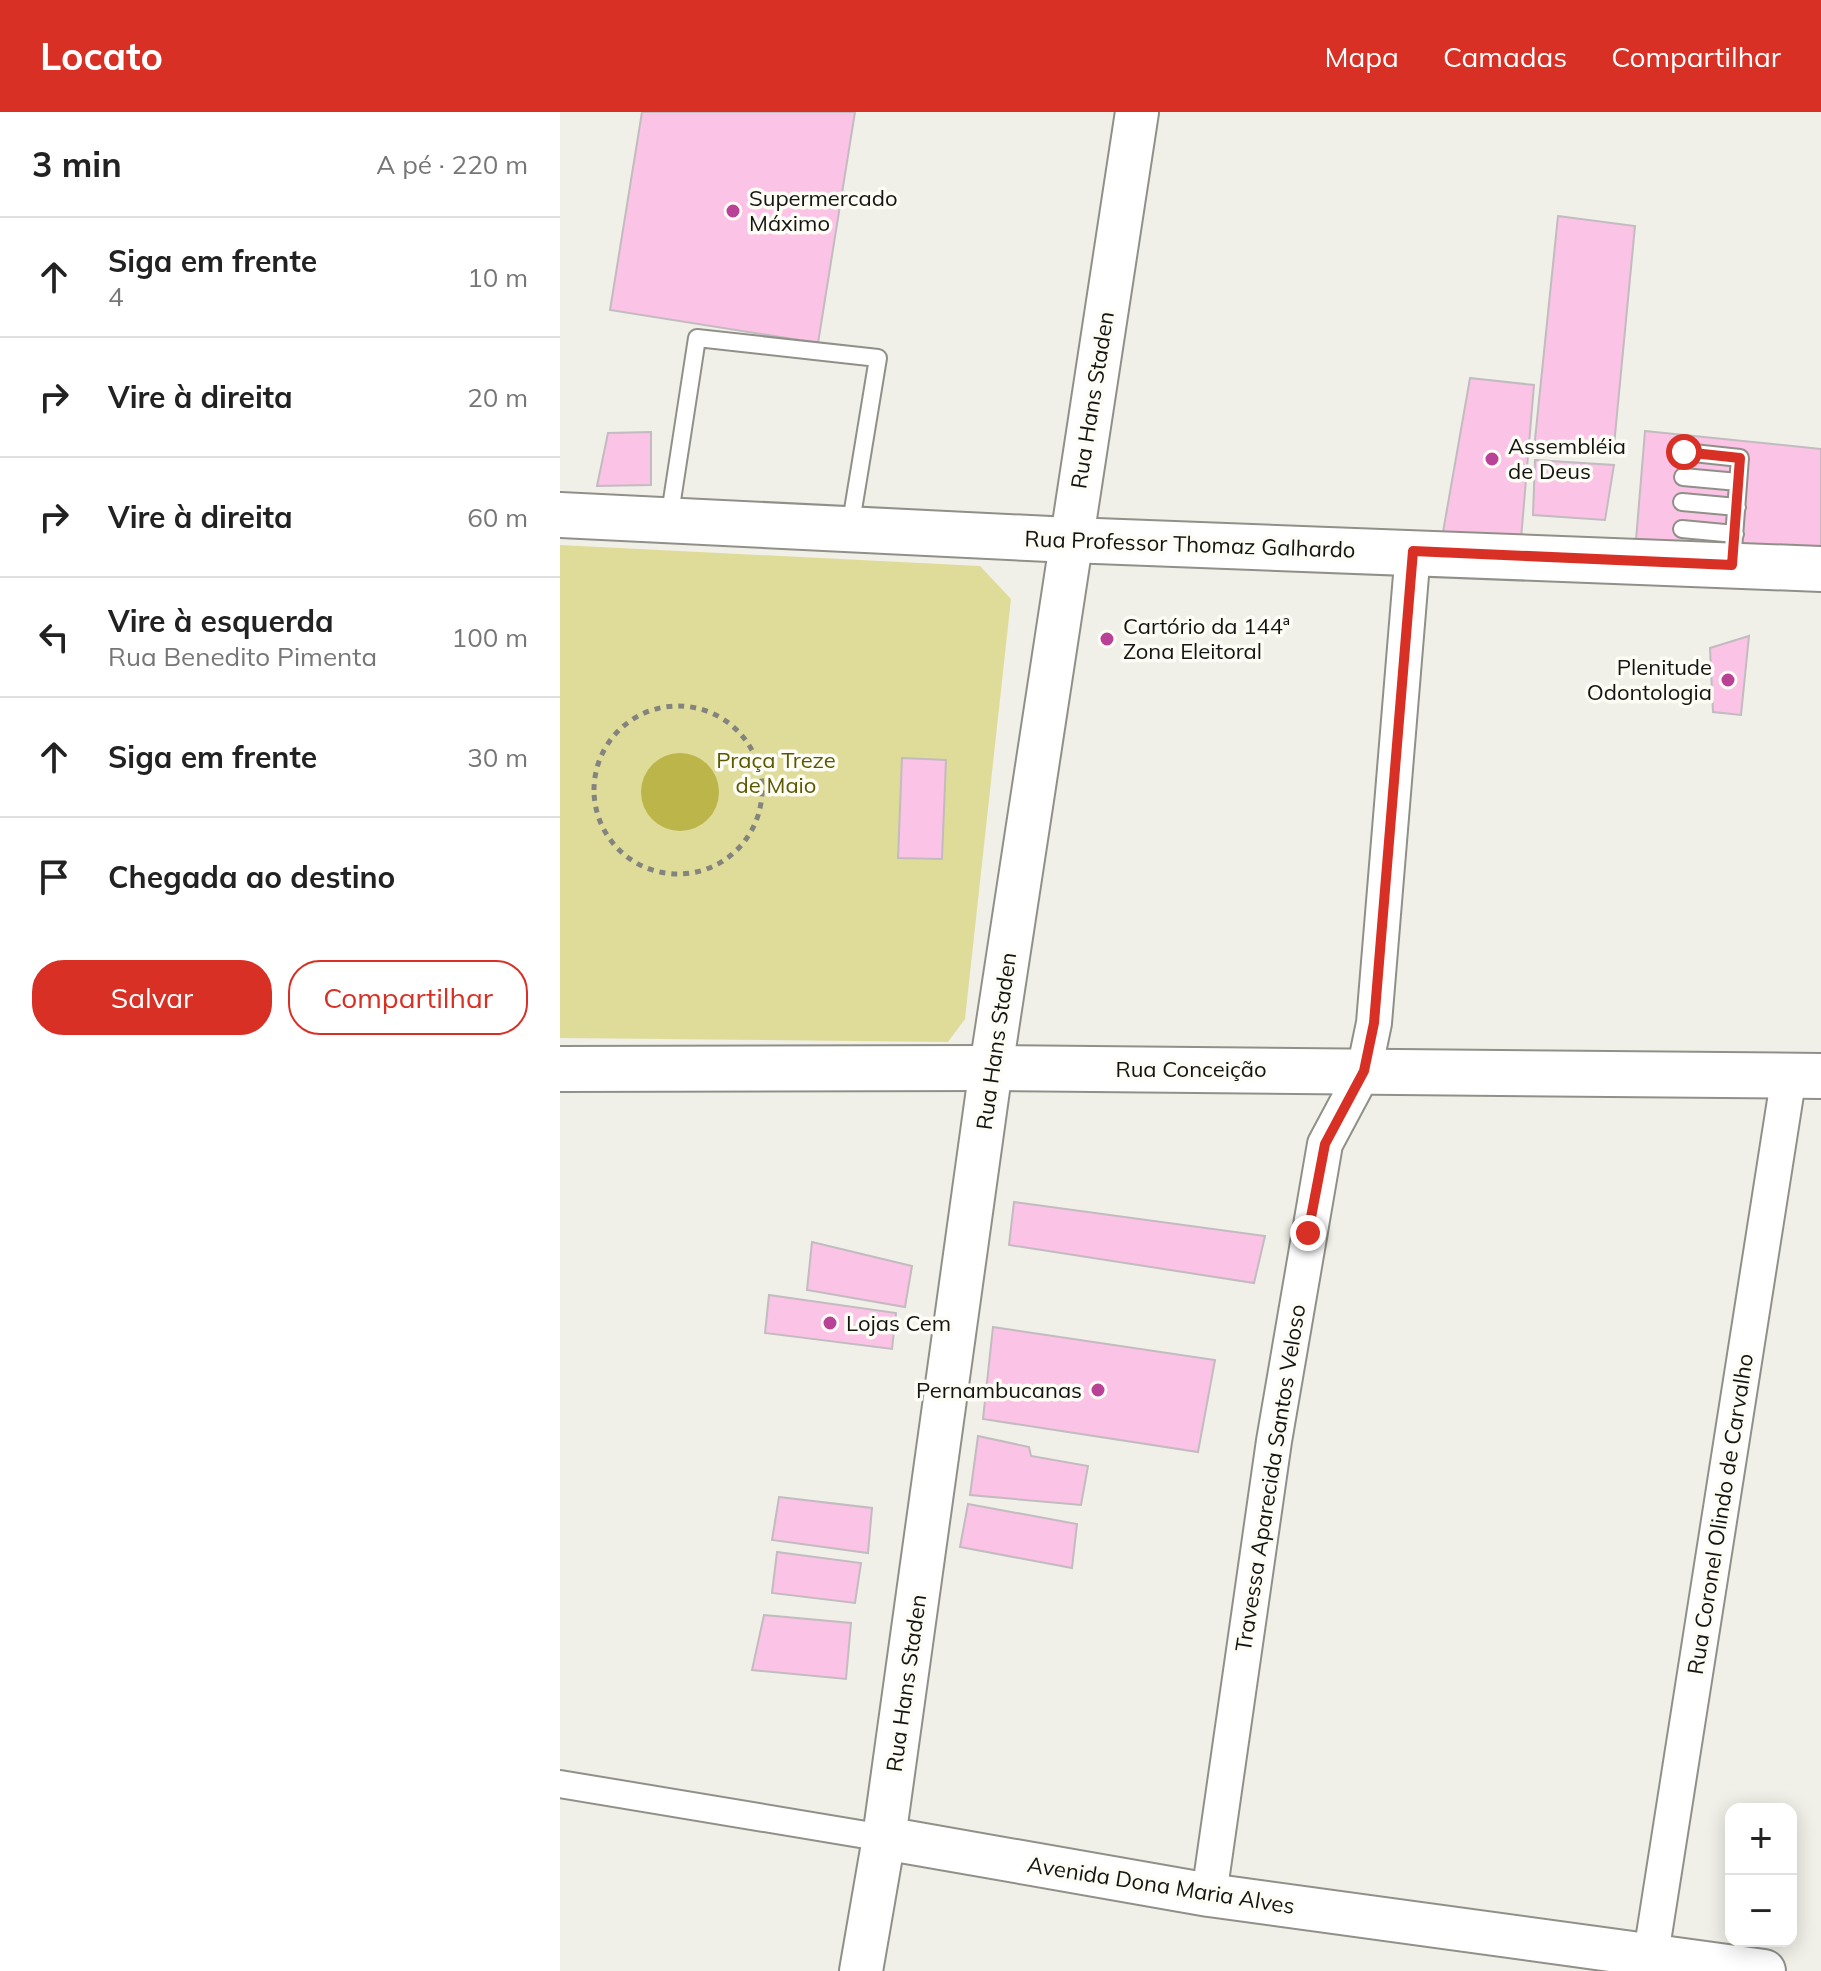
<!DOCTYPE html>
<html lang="pt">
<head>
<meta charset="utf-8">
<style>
	body { margin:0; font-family:Mulish,sans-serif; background:#f2f2f2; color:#222 }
	.controls { position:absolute; right:24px; bottom:24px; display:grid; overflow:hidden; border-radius:16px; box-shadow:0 4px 20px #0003 }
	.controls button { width:72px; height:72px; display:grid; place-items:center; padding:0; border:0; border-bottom:2px solid #e0e0e0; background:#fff; color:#222; font:40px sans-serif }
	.stop { position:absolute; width:24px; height:24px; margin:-18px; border:6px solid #d93025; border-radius:50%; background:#fff }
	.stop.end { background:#d93025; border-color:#fff; box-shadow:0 2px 8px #0008 }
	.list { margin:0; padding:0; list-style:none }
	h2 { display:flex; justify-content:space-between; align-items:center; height:104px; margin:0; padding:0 32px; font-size:34px }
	h2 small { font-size:26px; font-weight:400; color:#767676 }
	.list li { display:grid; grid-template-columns:52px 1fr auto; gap:24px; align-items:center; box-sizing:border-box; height:120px; padding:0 32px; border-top:2px solid #e0e0e0 }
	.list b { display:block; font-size:30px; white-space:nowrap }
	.list p { margin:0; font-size:26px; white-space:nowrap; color:#767676 }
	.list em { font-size:26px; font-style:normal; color:#767676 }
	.actions { display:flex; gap:16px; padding:24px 32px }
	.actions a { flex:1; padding:18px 0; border:2px solid #d93025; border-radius:32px; text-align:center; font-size:28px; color:#d93025 }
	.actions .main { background:#d93025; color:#fff }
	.icon { flex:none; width:44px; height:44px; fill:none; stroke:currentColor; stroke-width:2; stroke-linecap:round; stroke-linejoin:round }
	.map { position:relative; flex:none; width:1261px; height:1859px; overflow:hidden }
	header { display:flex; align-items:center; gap:48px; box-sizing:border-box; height:112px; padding:0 40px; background:#d93025; color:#fff }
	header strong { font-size:38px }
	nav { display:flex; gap:44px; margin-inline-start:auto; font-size:28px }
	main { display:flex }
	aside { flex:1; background:#fff }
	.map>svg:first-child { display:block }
</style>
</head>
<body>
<header>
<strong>Locato</strong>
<nav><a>Mapa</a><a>Camadas</a><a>Compartilhar</a></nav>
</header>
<main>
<aside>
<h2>3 min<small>A pé · 220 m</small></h2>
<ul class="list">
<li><svg class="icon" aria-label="ahead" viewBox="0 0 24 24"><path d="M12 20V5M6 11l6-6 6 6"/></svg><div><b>Siga em frente</b><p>4</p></div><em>10 m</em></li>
<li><svg class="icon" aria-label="right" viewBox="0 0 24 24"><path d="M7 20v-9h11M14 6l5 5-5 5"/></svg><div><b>Vire à direita</b></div><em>20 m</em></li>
<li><svg class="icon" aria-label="right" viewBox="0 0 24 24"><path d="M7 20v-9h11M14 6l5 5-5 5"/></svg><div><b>Vire à direita</b></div><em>60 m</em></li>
<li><svg class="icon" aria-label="left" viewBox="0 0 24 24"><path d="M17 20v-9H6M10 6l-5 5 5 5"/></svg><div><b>Vire à esquerda</b><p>Rua Benedito Pimenta</p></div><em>100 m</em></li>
<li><svg class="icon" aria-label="ahead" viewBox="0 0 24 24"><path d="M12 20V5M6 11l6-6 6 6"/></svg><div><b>Siga em frente</b></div><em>30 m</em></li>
<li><svg class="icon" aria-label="arrive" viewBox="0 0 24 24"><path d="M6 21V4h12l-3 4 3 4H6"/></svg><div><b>Chegada ao destino</b></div></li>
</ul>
<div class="actions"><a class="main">Salvar</a><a>Compartilhar</a></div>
</aside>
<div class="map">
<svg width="1261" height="1859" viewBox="0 0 1261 1859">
	<rect width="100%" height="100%" fill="#f0f0e8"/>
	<path fill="#dfdc9a" d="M0 433 420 454 451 487 405 907 388 930 0 926Z"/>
	<path fill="#bcb64a" d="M81 680a39 39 0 1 1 78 0a39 39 0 1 1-78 0Z"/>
	<path fill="#fbc3e6" stroke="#c2bbbf" stroke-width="2" d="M82 0H295L258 231 50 198Z
		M998 104 1075 114 1053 344 974 337Z
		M910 266 974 273 961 427 883 420Z
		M1085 319 1261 337V441L1076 428Z
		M91 320V373L37 374 48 321Z
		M975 348 1054 353 1045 408 973 403Z
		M1189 524 1181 603 1153 600 1150 536Z
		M342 646 386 648 382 747 338 746Z
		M454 1090 705 1124 694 1171 449 1133Z
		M252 1130 352 1154 345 1195 247 1178Z
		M209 1183 336 1201 332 1237 205 1221Z
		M433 1215 655 1248 638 1340 423 1307Z
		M418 1324 469 1335 471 1344 528 1354 521 1393 410 1383Z
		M219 1385 312 1396 308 1441 212 1428Z
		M408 1392 517 1412 512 1456 400 1435Z
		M217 1440 301 1451 295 1491 212 1481Z
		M204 1503 291 1511 286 1567 192 1558Z"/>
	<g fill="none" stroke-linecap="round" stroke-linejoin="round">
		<defs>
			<path id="service" d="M1124 340 1180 346 1172 451
				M1123 365 1178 370
				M1122 390 1177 395
				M109 408 137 226 318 246 290 416
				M1122 417 1175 422"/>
			<path id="pedestrian" d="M0 1672 324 1726"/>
			<path id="minor" d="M649 1783 714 1329 765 1032 804 959 814 911 853 439
				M1091 1842 1229 963"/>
			<path id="tertiary" d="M324 1726 649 1783 1204 1859
				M301 1859 324 1726 431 956 577 0"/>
			<path id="secondary" d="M0 403 510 428 1261 457
				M0 957 431 956 1261 964"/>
		</defs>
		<use href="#service" stroke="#909089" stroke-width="20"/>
		<use href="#pedestrian" stroke="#909089" stroke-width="30"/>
		<use href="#minor" stroke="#909089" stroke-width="38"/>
		<use href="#tertiary" stroke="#909089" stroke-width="46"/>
		<use href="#secondary" stroke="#909089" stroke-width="48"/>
		<path stroke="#84847f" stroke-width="5" stroke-dasharray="6 6" stroke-linecap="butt" d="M34 678a84 84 0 1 1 168 0a84 84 0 1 1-168 0Z"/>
		<use href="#service" stroke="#fff" stroke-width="16"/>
		<use href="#pedestrian" stroke="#fff" stroke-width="26"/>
		<use href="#minor" stroke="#fff" stroke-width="34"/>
		<use href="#tertiary" stroke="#fff" stroke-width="42"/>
		<use href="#secondary" stroke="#fff" stroke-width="44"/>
	</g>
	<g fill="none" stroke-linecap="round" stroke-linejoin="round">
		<path stroke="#d93025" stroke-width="10" d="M748 1121 765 1032 804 959 814 911 853 439 1172 453 1180 346 1124 340"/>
	</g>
	<g fill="#b94297" stroke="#fdfdf6" stroke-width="3">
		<circle cx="173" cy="99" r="8"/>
		<circle cx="932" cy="347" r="8"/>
		<circle cx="547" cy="527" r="8"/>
		<circle cx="1168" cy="568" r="8"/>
		<circle cx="270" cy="1211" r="8"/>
		<circle cx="538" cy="1278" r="8"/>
	</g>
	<g text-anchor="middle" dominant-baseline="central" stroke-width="7" stroke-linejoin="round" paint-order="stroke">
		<g font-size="22" fill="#141412" stroke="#fdfdf6" text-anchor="start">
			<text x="189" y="86">Supermercado<tspan x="189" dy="25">Máximo</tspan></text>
			<text x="948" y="334">Assembléia<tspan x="948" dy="25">de Deus</tspan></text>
			<text x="563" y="514">Cartório da 144ª<tspan x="563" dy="25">Zona Eleitoral</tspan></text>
			<text x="1152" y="555" text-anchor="end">Plenitude<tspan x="1152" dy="25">Odontologia</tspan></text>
			<text x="286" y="1211">Lojas Cem</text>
			<text x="522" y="1278" text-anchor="end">Pernambucanas</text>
		</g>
		<g font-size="22" fill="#141412" stroke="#fdfdf6">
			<text transform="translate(532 288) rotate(-81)">Rua Hans Staden</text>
			<text transform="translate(630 432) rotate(2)">Rua Professor Thomaz Galhardo</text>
			<text transform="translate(436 929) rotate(-82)">Rua Hans Staden</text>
			<text x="631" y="957">Rua Conceição</text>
			<text transform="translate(710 1366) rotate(-81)">Travessa Aparecida Santos Veloso</text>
			<text transform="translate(1160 1402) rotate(-81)">Rua Coronel Olindo de Carvalho</text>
			<text transform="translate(346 1571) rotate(-82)">Rua Hans Staden</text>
			<text transform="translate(601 1773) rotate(9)">Avenida Dona Maria Alves</text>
		</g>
		<g font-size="22" fill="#5c5800" stroke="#fdfdf6">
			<text x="216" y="648">Praça Treze<tspan x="216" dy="25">de Maio</tspan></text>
		</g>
	</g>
</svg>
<div class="controls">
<button>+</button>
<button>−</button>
</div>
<div class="stop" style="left:1124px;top:340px"></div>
<div class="stop end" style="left:748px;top:1121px"></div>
</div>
</main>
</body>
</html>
